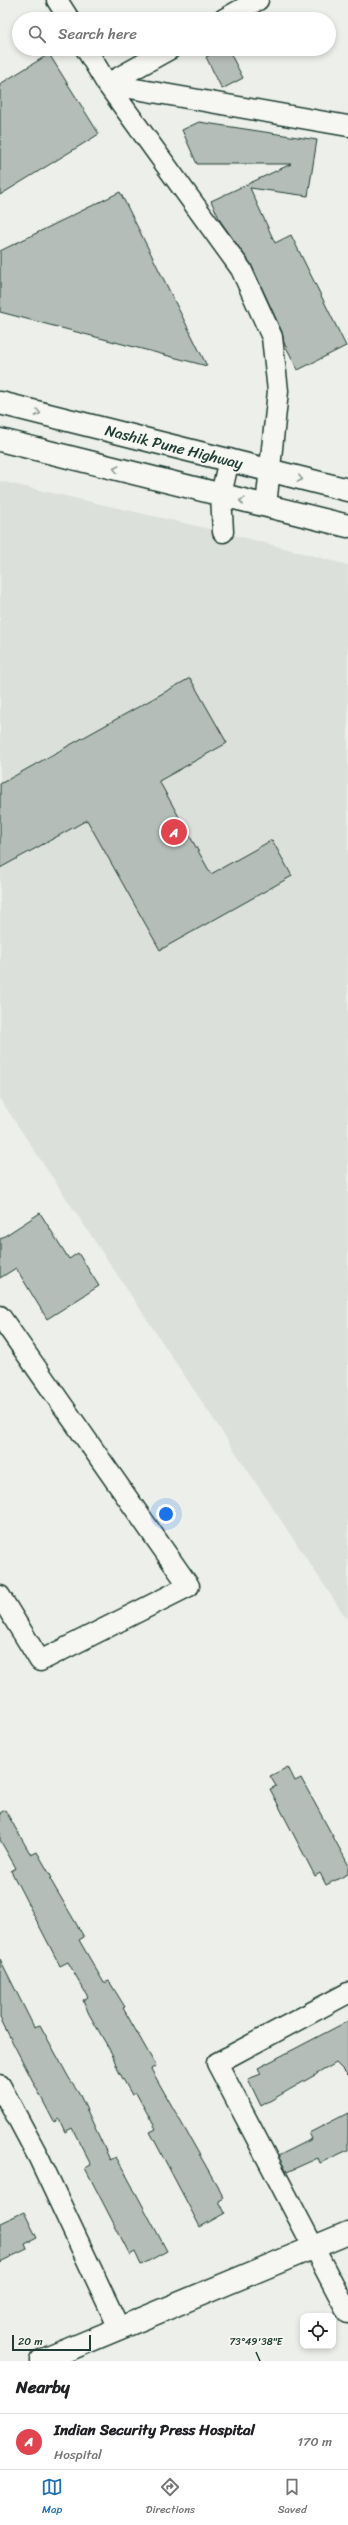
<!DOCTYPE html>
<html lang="en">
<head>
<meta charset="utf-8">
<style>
	body { margin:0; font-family:Sriracha,sans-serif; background:#f2f2f2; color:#202124 }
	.controls { position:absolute; right:12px; bottom:12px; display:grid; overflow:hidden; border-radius:8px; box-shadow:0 2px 6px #0003 }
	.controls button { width:36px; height:36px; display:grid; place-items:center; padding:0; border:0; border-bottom:1px solid #e0e0e0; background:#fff; color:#202124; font:20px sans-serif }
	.scale { position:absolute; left:12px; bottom:10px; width:79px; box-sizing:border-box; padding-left:4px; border:2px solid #1f3d34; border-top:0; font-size:11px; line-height:14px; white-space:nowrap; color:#1f3d34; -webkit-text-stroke:3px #f6f6f2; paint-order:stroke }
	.you { position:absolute; left:166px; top:1514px; width:14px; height:14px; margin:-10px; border:3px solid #fff; border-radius:50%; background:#1a73e8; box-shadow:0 0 0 6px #1a73e833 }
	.badge { display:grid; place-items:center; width:26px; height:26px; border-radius:50%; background:#1f6fb2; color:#fff; font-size:13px; font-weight:700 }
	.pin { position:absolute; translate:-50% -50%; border:2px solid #fff; box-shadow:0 1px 4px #0006 }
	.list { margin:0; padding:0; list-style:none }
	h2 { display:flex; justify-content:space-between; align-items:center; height:52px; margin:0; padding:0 16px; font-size:17px }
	h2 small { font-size:13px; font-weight:400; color:#757577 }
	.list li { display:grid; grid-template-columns:26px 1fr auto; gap:12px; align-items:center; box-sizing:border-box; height:56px; padding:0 16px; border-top:1px solid #e0e0e0 }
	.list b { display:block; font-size:15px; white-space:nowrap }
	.list p { margin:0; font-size:13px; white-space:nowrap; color:#757577 }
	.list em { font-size:13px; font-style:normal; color:#757577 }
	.icon { flex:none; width:22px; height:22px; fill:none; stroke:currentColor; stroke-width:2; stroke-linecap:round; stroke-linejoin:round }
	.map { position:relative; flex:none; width:348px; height:2361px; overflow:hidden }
	.search { position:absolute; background:#fff; box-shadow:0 2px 6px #0003; left:12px; right:12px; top:12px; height:44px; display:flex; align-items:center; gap:10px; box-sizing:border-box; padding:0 14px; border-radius:22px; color:#757577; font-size:15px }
	.sheet { height:108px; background:#fff }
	nav { display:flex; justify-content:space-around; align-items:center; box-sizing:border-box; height:56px; border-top:1px solid #e0e0e0; background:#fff; font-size:11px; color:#757577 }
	nav a { display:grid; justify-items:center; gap:2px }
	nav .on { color:#1f6fb2 }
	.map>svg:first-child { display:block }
</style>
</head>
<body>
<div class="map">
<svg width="348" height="2361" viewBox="0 0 348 2361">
	<rect width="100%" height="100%" fill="#edefea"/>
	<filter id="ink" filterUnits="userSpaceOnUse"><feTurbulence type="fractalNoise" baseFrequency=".025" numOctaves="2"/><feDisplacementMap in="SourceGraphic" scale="8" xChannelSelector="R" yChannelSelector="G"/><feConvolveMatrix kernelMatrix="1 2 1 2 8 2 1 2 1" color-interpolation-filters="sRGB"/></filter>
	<g filter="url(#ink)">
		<path fill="#dce0db" d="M0 481 223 532 348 565V1621L0 1099Z"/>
		<path fill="#b4bdb8" stroke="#1f3d34" d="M221 49H228L243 78 222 89 206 57Z
			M49 54 99 134 0 195V84Z
			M199 122 317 140 308 196 250 188 275 243 291 235 346 346 298 370 284 343 282 332 251 264 221 222 211 201 291 164H197L182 130Z
			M120 192 207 366 0 312V251Z
			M190 678 227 743 159 781 211 874 272 840 292 876 160 950 87 820 0 868V784Z
			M40 1213 69 1259 78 1253 99 1286 47 1319 16 1268 0 1278V1239Z
			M288 1767 295 1781 301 1778 348 1864V1874L326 1885 320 1873 315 1876 270 1789 276 1786 270 1776Z
			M5 1810 31 1855 37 1852 52 1878 50 1879 84 1937 79 1940 104 1983 109 1981 125 2007 123 2008 156 2066 151 2069 224 2198 219 2201 225 2213 200 2227 150 2132 156 2129 136 2093 132 2095 118 2070 112 2054 89 2014 83 2000 88 1997 68 1962 60 1966 11 1871 16 1868 0 1840V1813Z
			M0 1959 34 2027 40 2025 69 2078 78 2091 110 2160 116 2157 124 2171 167 2251 141 2265 135 2252 130 2255 85 2168 91 2165 72 2128 65 2132 59 2119 54 2122 0 2018Z
			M348 2021V2075L336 2063 261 2106 248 2079 261 2074 258 2068Z
			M348 2113V2150L320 2163 318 2158 287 2172 278 2156 312 2139 309 2133Z
			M24 2212 37 2238 25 2244 27 2249 0 2262V2223Z"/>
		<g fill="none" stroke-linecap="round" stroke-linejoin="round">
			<defs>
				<path id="street" d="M57 0 69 19
					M224 19 258 0
					M86 49 107 84 241 269 272 337 278 391 266 506
					M107 84 348 126
					M107 84 170 49
					M223 532 221 495 229 459
					M0 1316 189 1586 40 1661 0 1596
					M348 1993 217 2063 348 2313
					M0 2085 39 2158 119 2328"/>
				<path id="secondary" d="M41 2361 348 2233"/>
				<path id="highway" d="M0 403 348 490
					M0 440 348 526"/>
			</defs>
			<use href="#street" stroke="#1f3d34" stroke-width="23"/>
			<use href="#secondary" stroke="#1f3d34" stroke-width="25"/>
			<use href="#highway" stroke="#1f3d34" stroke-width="25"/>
			<use href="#street" stroke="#f6f6f2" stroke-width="20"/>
			<use href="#secondary" stroke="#f6f6f2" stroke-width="22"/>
			<use href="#highway" stroke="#f6f6f2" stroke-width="22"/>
		</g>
		<defs><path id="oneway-chevron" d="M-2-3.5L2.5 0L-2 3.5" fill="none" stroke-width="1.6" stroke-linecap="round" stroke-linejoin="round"/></defs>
		<g stroke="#8a9a93">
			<use href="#oneway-chevron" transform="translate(38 413) rotate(14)"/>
			<use href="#oneway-chevron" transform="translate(116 469) rotate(-166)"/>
			<use href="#oneway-chevron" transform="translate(300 479) rotate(13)"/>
			<use href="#oneway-chevron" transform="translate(242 501) rotate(-167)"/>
		</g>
	</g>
	<path fill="none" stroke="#1f3d34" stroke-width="1.5" d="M256 2352 260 2361"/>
	<g text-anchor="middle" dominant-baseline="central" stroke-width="4" stroke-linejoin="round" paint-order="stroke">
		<g font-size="15" fill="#1f3d34" stroke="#f6f6f2">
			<text transform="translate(174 447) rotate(14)">Nashik Pune Highway</text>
		</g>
	</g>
	<g font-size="10" text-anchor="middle" fill="#1f3d34" stroke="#f6f6f2" stroke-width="4" stroke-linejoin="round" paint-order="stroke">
		<text x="256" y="2345">73°49'38"E</text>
	</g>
</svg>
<div class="controls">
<button><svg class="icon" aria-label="locate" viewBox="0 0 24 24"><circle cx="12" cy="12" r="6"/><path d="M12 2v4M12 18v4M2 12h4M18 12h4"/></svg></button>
</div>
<div class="scale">20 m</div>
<div class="you"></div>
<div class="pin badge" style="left:174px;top:832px;background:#e0444e">A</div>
<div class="search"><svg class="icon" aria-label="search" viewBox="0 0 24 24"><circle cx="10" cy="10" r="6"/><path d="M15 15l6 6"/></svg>Search here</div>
</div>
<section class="sheet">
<h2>Nearby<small></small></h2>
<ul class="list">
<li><span class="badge" style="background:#e0444e">A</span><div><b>Indian Security Press Hospital</b><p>Hospital</p></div><em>170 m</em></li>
</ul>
</section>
<nav>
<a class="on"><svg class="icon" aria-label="map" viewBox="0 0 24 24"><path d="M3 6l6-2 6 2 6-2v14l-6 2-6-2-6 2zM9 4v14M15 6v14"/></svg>Map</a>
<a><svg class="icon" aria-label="directions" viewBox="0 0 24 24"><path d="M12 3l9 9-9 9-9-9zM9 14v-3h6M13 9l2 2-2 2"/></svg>Directions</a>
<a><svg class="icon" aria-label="saved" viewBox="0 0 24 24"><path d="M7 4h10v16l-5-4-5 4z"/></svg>Saved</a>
</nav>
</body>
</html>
